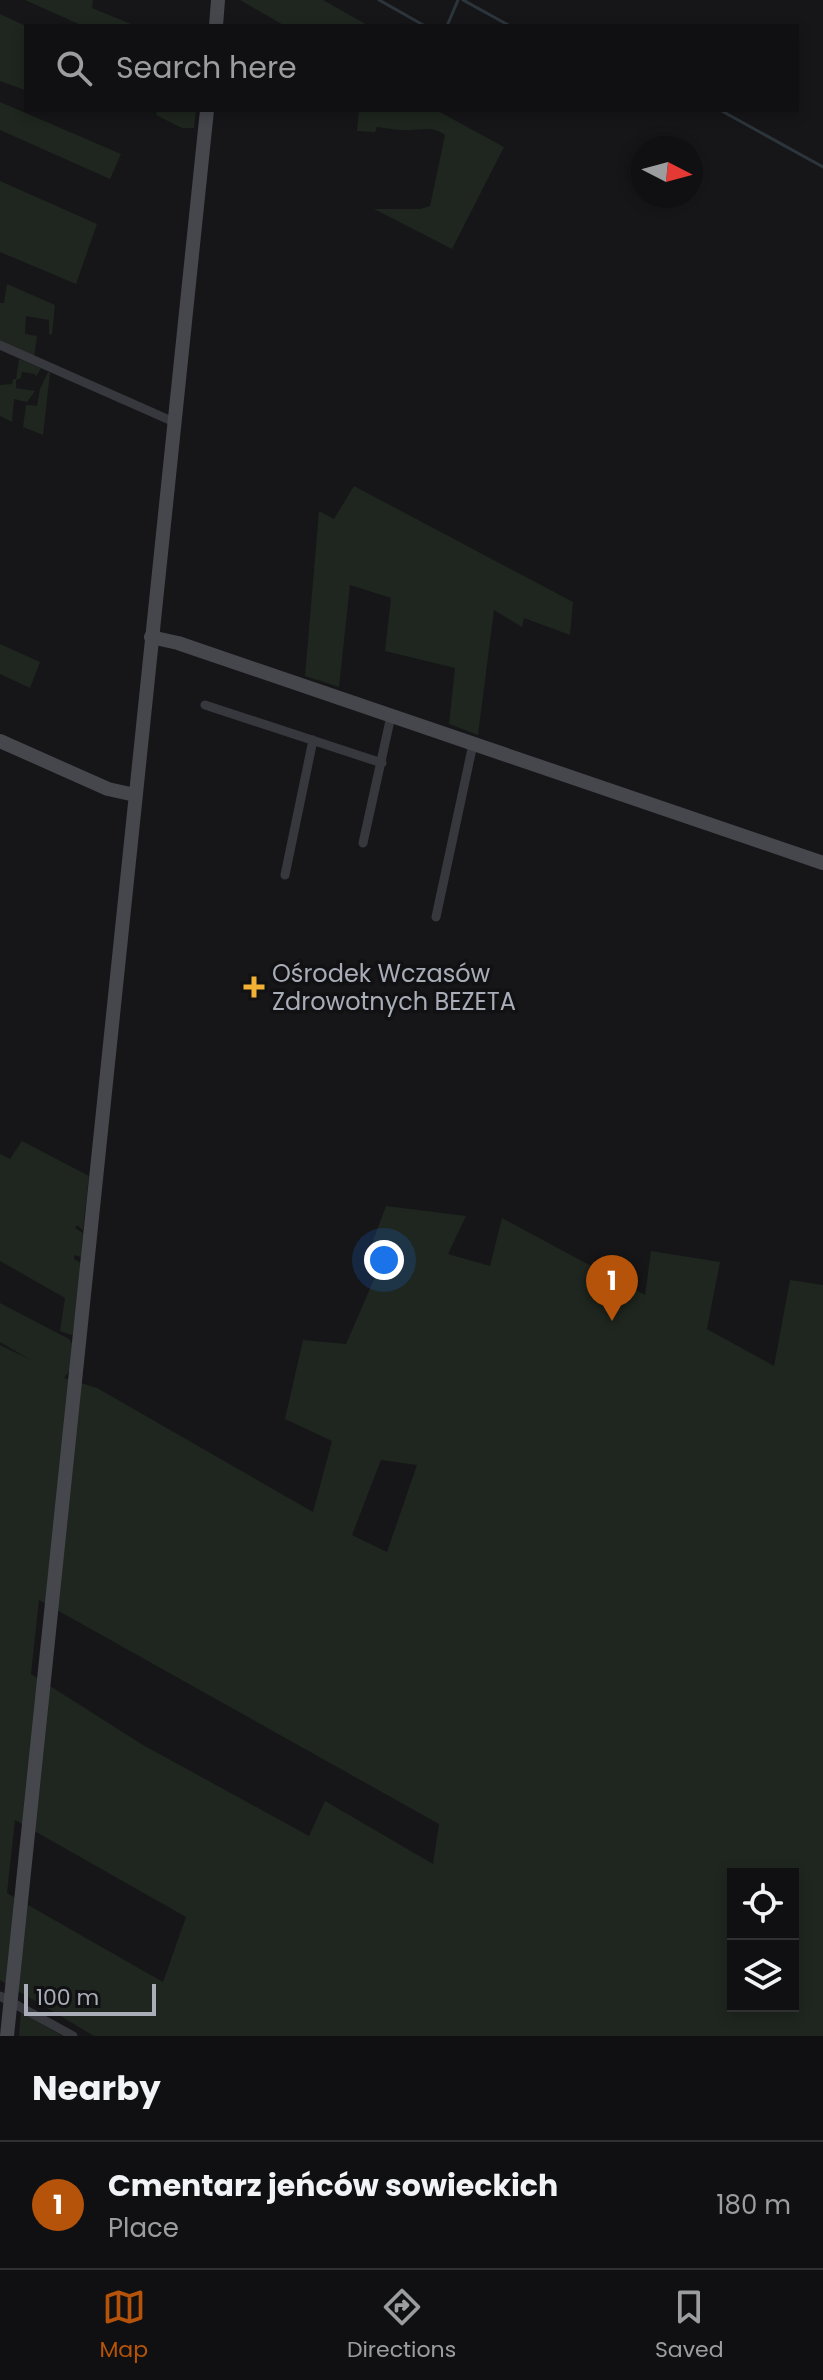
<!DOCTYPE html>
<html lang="en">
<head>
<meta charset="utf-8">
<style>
	body { margin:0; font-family:Poppins,sans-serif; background:#1e1e20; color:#f1f3f6 }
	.controls { position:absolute; right:24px; bottom:24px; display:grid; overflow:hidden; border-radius:0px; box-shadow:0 4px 12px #0003 }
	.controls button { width:72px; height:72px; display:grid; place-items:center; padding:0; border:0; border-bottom:2px solid #303032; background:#101012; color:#f1f3f6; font:40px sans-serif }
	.compass { position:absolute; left:631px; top:136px; width:72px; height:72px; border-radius:50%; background:#101012; box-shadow:0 4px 12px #0003; rotate:96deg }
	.scale { position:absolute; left:24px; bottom:20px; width:132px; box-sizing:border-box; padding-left:8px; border:4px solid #a8adb8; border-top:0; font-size:22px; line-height:28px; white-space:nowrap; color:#a8adb8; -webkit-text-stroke:6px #111113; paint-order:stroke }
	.you { position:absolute; left:384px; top:1260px; width:28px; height:28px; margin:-20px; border:6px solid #fff; border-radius:50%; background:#1a73e8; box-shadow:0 0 0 12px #1a73e833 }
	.badge { display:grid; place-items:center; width:52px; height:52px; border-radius:50%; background:#b45309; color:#fff; font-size:26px; font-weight:700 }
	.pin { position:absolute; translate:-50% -66px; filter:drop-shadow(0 2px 4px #0008) }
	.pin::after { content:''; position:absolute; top:42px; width:28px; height:24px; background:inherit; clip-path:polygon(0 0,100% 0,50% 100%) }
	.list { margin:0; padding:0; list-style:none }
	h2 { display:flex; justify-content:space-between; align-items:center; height:104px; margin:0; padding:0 32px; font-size:34px }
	h2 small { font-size:26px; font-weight:400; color:#9c9d9f }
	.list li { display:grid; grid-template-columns:52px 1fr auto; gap:24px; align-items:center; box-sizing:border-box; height:128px; padding:0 32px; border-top:2px solid #303032 }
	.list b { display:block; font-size:30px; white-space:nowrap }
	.list p { margin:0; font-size:26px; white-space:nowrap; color:#9c9d9f }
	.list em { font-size:26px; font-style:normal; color:#9c9d9f }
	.icon { flex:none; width:44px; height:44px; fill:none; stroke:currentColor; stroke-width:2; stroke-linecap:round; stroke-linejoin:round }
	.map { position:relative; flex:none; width:823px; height:2036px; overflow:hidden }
	.search { position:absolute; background:#101012; box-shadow:0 4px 12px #0003; left:24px; right:24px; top:24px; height:88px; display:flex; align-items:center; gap:20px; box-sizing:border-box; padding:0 28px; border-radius:0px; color:#9c9d9f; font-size:30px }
	.sheet { height:232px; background:#101012 }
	nav { display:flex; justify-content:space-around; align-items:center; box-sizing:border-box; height:112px; border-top:2px solid #303032; background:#101012; font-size:22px; color:#9c9d9f }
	nav a { display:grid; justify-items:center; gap:4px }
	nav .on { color:#b45309 }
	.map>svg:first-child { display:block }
</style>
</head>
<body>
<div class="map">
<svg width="823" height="2036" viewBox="0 0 823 2036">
	<rect width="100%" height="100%" fill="#161618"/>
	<path fill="#1e261f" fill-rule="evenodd" d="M25 0H93L92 8 136 26H83Z
		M240 0H323L369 26H285Z
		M0 14 26 26 25 90 0 81Z
		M0 102 121 154 110 179 0 130Z
		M157 110H196L194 128H182L156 115Z
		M359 110H436L504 147 452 249 374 209H420L430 206 445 135C431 125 421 131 405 130 396 130 386 128 377 127L375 132 357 131Z
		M0 181 97 224 76 284 0 252Z
		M7 284 55 305 52 335 49 334V320L26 316 25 334 37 336 34 358 0 342V303H4Z
		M19 359 41 368 36 377 35 374 22 372 21 378 16 380V388L35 391 27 402 14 399 12 422 0 416V385L12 384 13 379H16Z
		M48 372 50 373 43 435 23 427 26 405 37 406 40 389Z
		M354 486 573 602 570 635 524 618 522 627 494 610 478 735 449 724 455 668 385 651 391 598 350 585 339 687 305 676 319 511 334 519Z
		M0 644 40 662 30 688 0 674Z
		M22 1141 89 1176 83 1230 77 1225 75 1228 83 1233 81 1257 74 1255V1259L81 1263 73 1333 71 1335 60 1331 65 1298 0 1261V1154L10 1159Z
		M386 1206 466 1216 448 1254 490 1266 502 1218 645 1295 651 1251 720 1262 707 1329 774 1366 790 1280 823 1285V2036H94L0 1980V1345L31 1360 0 1342V1303L69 1339 72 1343 70 1370 64 1378 97 1388 313 1512 332 1441 285 1419 303 1340 346 1344 382 1261 368 1254ZM381 1460 417 1465 387 1552 352 1535ZM39 1600 439 1824 433 1864 325 1801 309 1836 143 1745 31 1674ZM15 1820 186 1917 163 1982 7 1893ZM733 1874H793V2006H733Z
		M21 2012 62 2036H19Z"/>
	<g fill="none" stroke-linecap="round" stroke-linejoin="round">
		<path stroke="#2c353c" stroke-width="3" d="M379 0 425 26
			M463 0 510 26
			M447 26 458 0
			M720 110 823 167"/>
		<path stroke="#37383d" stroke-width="9" d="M0 345 174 422
			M205 705 382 763
			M363 843 391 716
			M285 875 313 740
			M436 917 473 744
			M0 1996 73 2036"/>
		<path stroke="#45474d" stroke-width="14" d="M216 26 218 0
			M151 637 178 643 823 863
			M0 741 108 789 135 795
			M7 2036 207 110"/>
	</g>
	<path fill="#f2b134" stroke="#111113" stroke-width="3" d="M250 975h8v8h8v8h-8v8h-8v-8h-8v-8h8z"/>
	<g text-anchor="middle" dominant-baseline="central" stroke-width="7" stroke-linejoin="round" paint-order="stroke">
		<g font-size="24" fill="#a8adb8" stroke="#111113" text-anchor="start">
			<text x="272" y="973">Ośrodek Wczasów<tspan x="272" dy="28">Zdrowotnych BEZETA</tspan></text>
		</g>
	</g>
</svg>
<div class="controls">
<button><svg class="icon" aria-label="locate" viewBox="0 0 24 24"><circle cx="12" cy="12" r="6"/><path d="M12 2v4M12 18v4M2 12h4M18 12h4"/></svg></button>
<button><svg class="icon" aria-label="layers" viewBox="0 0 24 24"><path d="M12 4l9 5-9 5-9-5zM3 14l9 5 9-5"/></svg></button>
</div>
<svg class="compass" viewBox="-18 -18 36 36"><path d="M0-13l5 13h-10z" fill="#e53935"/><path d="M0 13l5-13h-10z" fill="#9c9d9f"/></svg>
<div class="scale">100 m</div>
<div class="you"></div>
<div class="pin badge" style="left:612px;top:1321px">1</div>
<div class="search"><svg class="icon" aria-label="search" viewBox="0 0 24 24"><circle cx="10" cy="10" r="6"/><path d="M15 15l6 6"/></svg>Search here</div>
</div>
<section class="sheet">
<h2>Nearby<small></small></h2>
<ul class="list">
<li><span class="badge">1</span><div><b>Cmentarz jeńców sowieckich</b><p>Place</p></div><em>180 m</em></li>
</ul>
</section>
<nav>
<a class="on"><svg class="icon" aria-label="map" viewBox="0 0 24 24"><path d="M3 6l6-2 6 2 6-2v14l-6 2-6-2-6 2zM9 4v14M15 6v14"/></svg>Map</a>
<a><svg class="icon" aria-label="directions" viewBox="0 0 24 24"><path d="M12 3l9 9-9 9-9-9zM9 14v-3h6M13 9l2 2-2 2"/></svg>Directions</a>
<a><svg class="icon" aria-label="saved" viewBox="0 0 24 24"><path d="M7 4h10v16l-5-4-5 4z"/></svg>Saved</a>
</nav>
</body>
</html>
